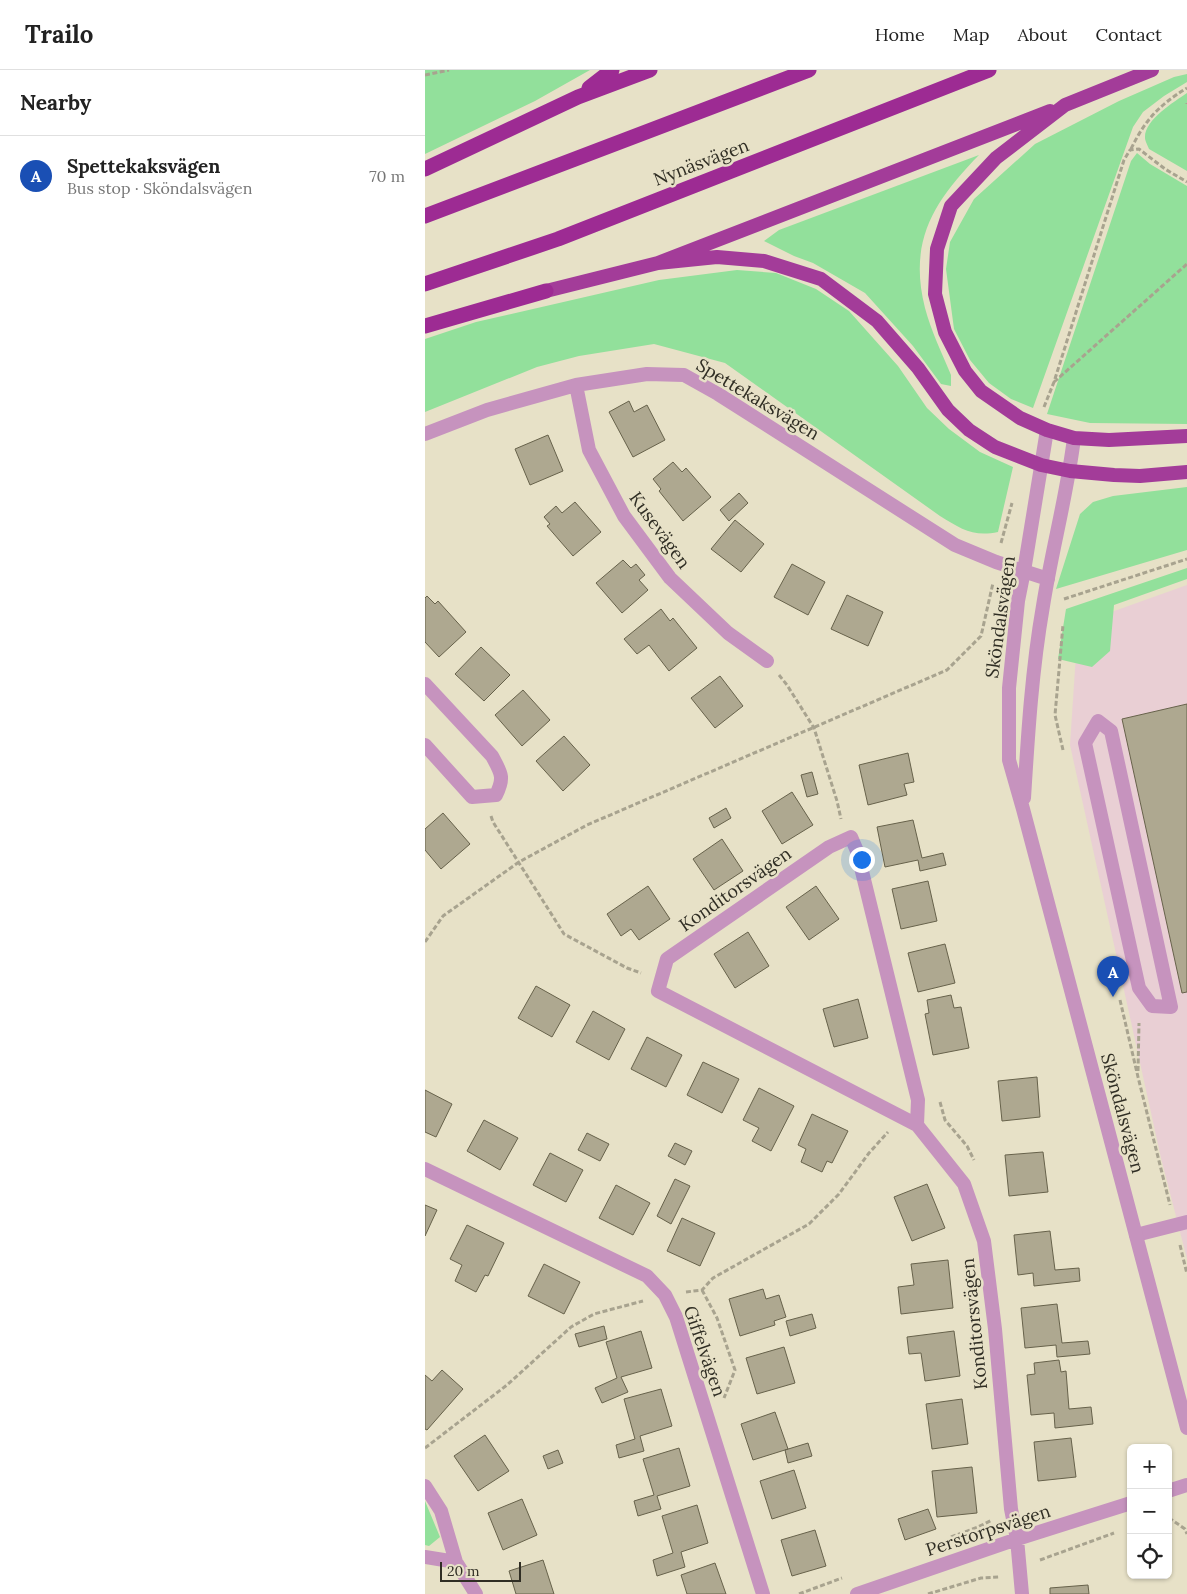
<!DOCTYPE html>
<html lang="en">
<head>
<meta charset="utf-8">
<style>
	body { margin:0; font-family:Lora,serif; background:#f2f2f2; color:#222 }
	.controls { position:absolute; right:15px; bottom:15px; display:grid; overflow:hidden; border-radius:8px; box-shadow:0 1px 4px #0004 }
	.controls button { width:45px; height:45px; display:grid; place-items:center; padding:0; border:0; border-bottom:1px solid #e0e0e0; background:#fff; color:#222; font:25px sans-serif }
	.scale { position:absolute; left:15px; bottom:12px; width:81px; box-sizing:border-box; padding-left:5px; border:2px solid #302e24; border-top:0; font-size:14px; line-height:18px; white-space:nowrap; color:#302e24; -webkit-text-stroke:4px #e7e1c7; paint-order:stroke }
	.you { position:absolute; left:436px; top:789px; width:18px; height:18px; margin:-12px; border:4px solid #fff; border-radius:50%; background:#1a73e8; box-shadow:0 0 0 8px #1a73e833 }
	.badge { display:grid; place-items:center; width:32px; height:32px; border-radius:50%; background:#2563eb; color:#fff; font-size:16px; font-weight:700 }
	.pin { position:absolute; translate:-50% -41px; filter:drop-shadow(0 1px 2px #0008) }
	.pin::after { content:''; position:absolute; top:26px; width:18px; height:15px; background:inherit; clip-path:polygon(0 0,100% 0,50% 100%) }
	.list { margin:0; padding:0; list-style:none }
	h2 { display:flex; justify-content:space-between; align-items:center; height:65px; margin:0; padding:0 20px; font-size:21px }
	h2 small { font-size:16px; font-weight:400; color:#767676 }
	.list li { display:grid; grid-template-columns:32px 1fr auto; gap:15px; align-items:center; box-sizing:border-box; height:80px; padding:0 20px; border-top:1px solid #e0e0e0 }
	.list b { display:block; font-size:19px; white-space:nowrap }
	.list p { margin:0; font-size:16px; white-space:nowrap; color:#767676 }
	.list em { font-size:16px; font-style:normal; color:#767676 }
	.icon { flex:none; width:28px; height:28px; fill:none; stroke:currentColor; stroke-width:2; stroke-linecap:round; stroke-linejoin:round }
	.map { position:relative; flex:none; width:762px; height:1524px; overflow:hidden }
	header { display:flex; align-items:center; gap:30px; box-sizing:border-box; height:70px; padding:0 25px; background:#fff; border-bottom:1px solid #e0e0e0 }
	header strong { font-size:24px }
	nav { display:flex; gap:28px; margin-inline-start:auto; font-size:18px }
	main { display:flex }
	aside { flex:1; background:#fff }
	.map>svg:first-child { display:block }
</style>
</head>
<body>
<header>
<strong>Trailo</strong>
<nav><a>Home</a><a>Map</a><a>About</a><a>Contact</a></nav>
</header>
<main>
<aside>
<h2>Nearby<small></small></h2>
<ul class="list">
<li><span class="badge" style="background:#1a4fb4">A</span><div><b>Spettekaksvägen</b><p>Bus stop · Sköndalsvägen</p></div><em>70 m</em></li>
</ul>
</aside>
<div class="map">
<svg width="762" height="1524" viewBox="0 0 762 1524">
	<rect width="100%" height="100%" fill="#e7e1c7"/>
	<path fill="#e9cfd4" d="M762 515V1189L736 1088 645 675 653 554Z"/>
	<path fill="#92e09b" d="M0 0H165L110 31 0 84Z
		M762 4V12L739 26 718 42 708 57 608 338 586 329 564 313 545 290 529 259 521 199 525 172 549 129 610 74 694 31 749 7Z
		M762 23V101L724 79C723 76 720 71 720 68 719 50 749 32 762 23Z
		M712 83 725 94 762 116V354L665 353 622 344 706 91Z
		M554 85C509 131 483 171 500 238 506 261 517 283 526 305V316L516 314 488 276 440 223 388 193 369 186 339 171 354 160Z
		M312 200 351 203 391 219 424 241 473 296 502 338 524 359 555 382 588 397 573 462C548 467 536 459 515 446L300 293 229 274 154 286 112 297 0 342V269L51 252 234 210Z
		M762 417V480L631 519 655 444 668 432 688 426Z
		M762 498V509L689 535 685 581 667 597 633 589 641 539Z
		M0 1431 15 1467 4 1476 0 1475Z"/>
	<path fill="#aea890" stroke="#67624b" d="M204 331 209 342 222 335 240 370 208 387 184 342Z
		M123 365 138 401 105 415 90 379Z
		M248 392 257 402 261 398 286 427 258 451 234 421 236 419 228 409Z
		M314 423 323 433 304 451 295 440Z
		M150 432 176 462 148 486 122 456 125 454 119 447 131 436 137 443Z
		M310 450 339 474 316 502 286 479Z
		M198 490 206 498 211 494 220 505 214 510 223 520 197 543 171 513Z
		M367 494 400 512 383 545 349 527Z
		M422 525 458 542 443 576 406 559Z
		M2 526 10 534 13 531 41 562 14 587 0 572V528Z
		M236 539 245 551 248 548 272 578 244 601 224 575 212 584 199 569Z
		M56 577 85 605 59 631 30 604Z
		M295 606 318 636 290 658 266 628Z
		M98 620 125 650 97 676 70 645Z
		M762 634V922L757 923 697 649Z
		M139 666 165 695 138 721 111 691Z
		M483 683 489 712 479 714 482 725 443 735 434 695Z
		M387 702 393 724 382 727 376 705Z
		M367 722 388 755 357 774 337 741Z
		M301 738 306 748 289 758 284 748Z
		M18 743 45 774 16 799 0 780V759Z
		M488 750 497 788 518 783 521 795 495 801 493 790 460 797 452 757Z
		M297 769 318 801 289 820 268 789Z
		M503 811 512 851 476 859 467 819Z
		M223 816 245 849 214 870 206 859 196 866 182 844Z
		M391 816 414 849 384 870 361 837Z
		M323 862 344 896 310 918 289 884Z
		M520 874 530 913 493 922 483 883Z
		M111 916 145 935 127 967 93 948Z
		M526 925 529 938 536 937 544 978 508 985 500 944 504 943 502 930Z
		M433 929 443 968 409 977 398 939Z
		M168 941 200 959 184 990 151 972Z
		M222 967 257 985 241 1017 206 999Z
		M278 992 314 1009 297 1043 262 1025Z
		M612 1007 615 1047 577 1051 573 1011Z
		M334 1018 369 1036 346 1081 327 1071 334 1058 318 1050Z
		M0 1020 27 1034 11 1067 0 1062Z
		M387 1044 423 1061 407 1093 402 1091 397 1102 376 1092 381 1079 373 1075Z
		M59 1050 93 1068 75 1100 42 1081Z
		M162 1063 184 1074 175 1091 153 1080Z
		M250 1073 267 1081 260 1095 243 1086Z
		M618 1082 623 1122 584 1126 580 1085Z
		M125 1083 158 1100 141 1132 108 1115Z
		M250 1109 265 1116 246 1154 232 1146Z
		M502 1114 520 1158 487 1171 469 1127Z
		M191 1115 225 1133 208 1165 174 1148Z
		M0 1135 12 1140 0 1166Z
		M257 1148 290 1163 275 1196 242 1181Z
		M42 1155 79 1173 63 1206 60 1205 51 1222 30 1211 37 1195 25 1189Z
		M625 1161 630 1200 654 1198 655 1211 609 1216 608 1203 593 1205 589 1165Z
		M523 1190 528 1238 476 1244 473 1217 489 1215 486 1194Z
		M119 1194 155 1212 139 1244 103 1226Z
		M338 1219 341 1229 354 1225 361 1247 349 1251 350 1255 315 1266 304 1229Z
		M632 1234 637 1273 663 1271 665 1284 632 1287 631 1275 600 1278 596 1238Z
		M387 1244 391 1258 365 1266 361 1251Z
		M179 1256 182 1269 154 1277 150 1264Z
		M216 1261 227 1298 196 1307 203 1322 177 1333 170 1318 192 1308 181 1272Z
		M529 1261 535 1306 500 1311 496 1283 484 1284 482 1267Z
		M359 1277 370 1313 332 1324 321 1288Z
		M634 1290 636 1302 641 1301 644 1339 666 1337 668 1354 630 1358 629 1343 606 1345 602 1305 610 1304 609 1293Z
		M17 1300 38 1319 2 1360 0 1359V1305L7 1311Z
		M236 1319 247 1356 215 1366 219 1381 194 1388 191 1375 210 1369 199 1329Z
		M537 1329 543 1374 507 1379 501 1334Z
		M350 1342 363 1379 328 1390 316 1354Z
		M60 1365 84 1401 53 1421 29 1386Z
		M646 1368 651 1407 613 1411 609 1372Z
		M383 1373 387 1386 363 1393 360 1380Z
		M254 1378 265 1416 232 1426 236 1439 213 1446 209 1431 229 1425 218 1389Z
		M133 1380 138 1393 123 1399 118 1386Z
		M547 1397 552 1443 512 1447 507 1401Z
		M369 1400 381 1438 347 1449 335 1411Z
		M97 1429 112 1465 78 1480 63 1443Z
		M272 1435 283 1473 256 1482 260 1497 232 1506 228 1490 248 1483 237 1446Z
		M503 1439 511 1459 480 1470 473 1449Z
		M390 1460 401 1496 367 1506 356 1470Z
		M118 1490 129 1524H91L84 1501Z
		M290 1493 301 1524H262L256 1505Z
		M663 1515 664 1524H625V1518Z"/>
	<g fill="none" stroke-linecap="round" stroke-linejoin="round">
		<path stroke="#a8a38f" stroke-width="3" stroke-dasharray="5 2.5" stroke-linecap="butt" d="M0 5 24 0
			M762 33V34
			M706 79C720 50 734 35 762 18
			M629 312 762 194
			M619 337 629 312 699 90 705 80 714 79 740 99 762 112
			M576 473 587 433
			M639 529 762 489
			M354 605 362 615 389 658 412 731 416 749
			M638 680 630 645 638 555
			M66 746 68 752 139 864 202 898 216 903
			M0 872 18 846 94 792 162 755 522 600 556 566 568 513
			M695 930 713 1007 745 1135
			M713 1001 714 953
			M515 1032 520 1050 542 1076 549 1090
			M755 1175 762 1204
			M277 1220 292 1248 310 1300 299 1328
			M261 1222 277 1220 288 1208 384 1154 414 1124 444 1083 463 1062
			M0 1378 82 1315 146 1257 169 1244 218 1231
			M743 1450H747L760 1459 762 1464
			M526 1467 553 1457 567 1450
			M615 1490 689 1463
			M374 1524 417 1508
			M503 1524 556 1508 574 1507"/>
		<path stroke="#c693be" stroke-width="14" d="M673 651 686 661 746 937 727 936 714 918 660 673Z
			M711 1165 762 1152"/>
		<path stroke="#c693be" stroke-width="14" d="M151 315 164 380 199 446 245 508 303 563 342 591
			M622 360 599 501 593 531 584 618V690L598 739 762 1358
			M0 364 62 340 151 315 222 304 259 305 293 324 530 475 571 492 623 509
			M0 614 67 686C76 703 80 707 71 725L47 727 0 675
			M599 728C603 663 607 599 618 536 627 479 642 425 649 368
			M426 767 432 781 493 1030 492 1055 233 921 242 889 404 777Z
			M492 1055 539 1114 559 1171 570 1259 586 1439 592 1469 597 1524
			M0 1099 222 1206 240 1225 251 1247 338 1524
			M0 1416 16 1441 31 1492 51 1524
			M743 1421 762 1415
			M0 1487 31 1492
			M432 1524 592 1469 706 1433"/>
		<path stroke="#a33c99" stroke-width="14" d="M727 0 640 35 571 88 526 136 512 179 510 224 520 262 540 301 556 321 595 348 622 360 649 368 684 370 762 366
			M233 193 292 187 339 191 396 209 452 251 493 298 523 340 544 360 570 377 616 395 645 401 689 405 715 406 762 402
			M121 221 233 193 625 41"/>
		<path stroke="#9d2b93" stroke-width="15" d="M164 18 187 0
			M0 99 153 27 225 0
			M0 146 384 0
			M0 214 133 169 564 0
			M0 256 121 221"/>
	</g>
	<g text-anchor="middle" dominant-baseline="central" stroke-width="5" stroke-linejoin="round" paint-order="stroke">
		<g font-size="18" fill="#302e24" stroke="#e7e1c7">
			<text transform="translate(276 92) rotate(-21)">Nynäsvägen</text>
			<text transform="translate(333 329) rotate(31)">Spettekaksvägen</text>
			<text transform="translate(235 460) rotate(54)">Kusevägen</text>
			<text transform="translate(575 547) rotate(-82)">Sköndalsvägen</text>
			<text transform="translate(310 819) rotate(-35)">Konditorsvägen</text>
			<text transform="translate(698 1043) rotate(75)">Sköndalsvägen</text>
			<text transform="translate(549 1254) rotate(-96)">Konditorsvägen</text>
			<text transform="translate(280 1281) rotate(71)">Giffelvägen</text>
			<text transform="translate(563 1460) rotate(-18)">Perstorpsvägen</text>
		</g>
	</g>
</svg>
<div class="controls">
<button>+</button>
<button>−</button>
<button><svg class="icon" aria-label="locate" viewBox="0 0 24 24"><circle cx="12" cy="12" r="6"/><path d="M12 2v4M12 18v4M2 12h4M18 12h4"/></svg></button>
</div>
<div class="scale">20 m</div>
<div class="you"></div>
<div class="pin badge" style="left:688px;top:927px;background:#1a4fb4">A</div>
</div>
</main>
</body>
</html>
